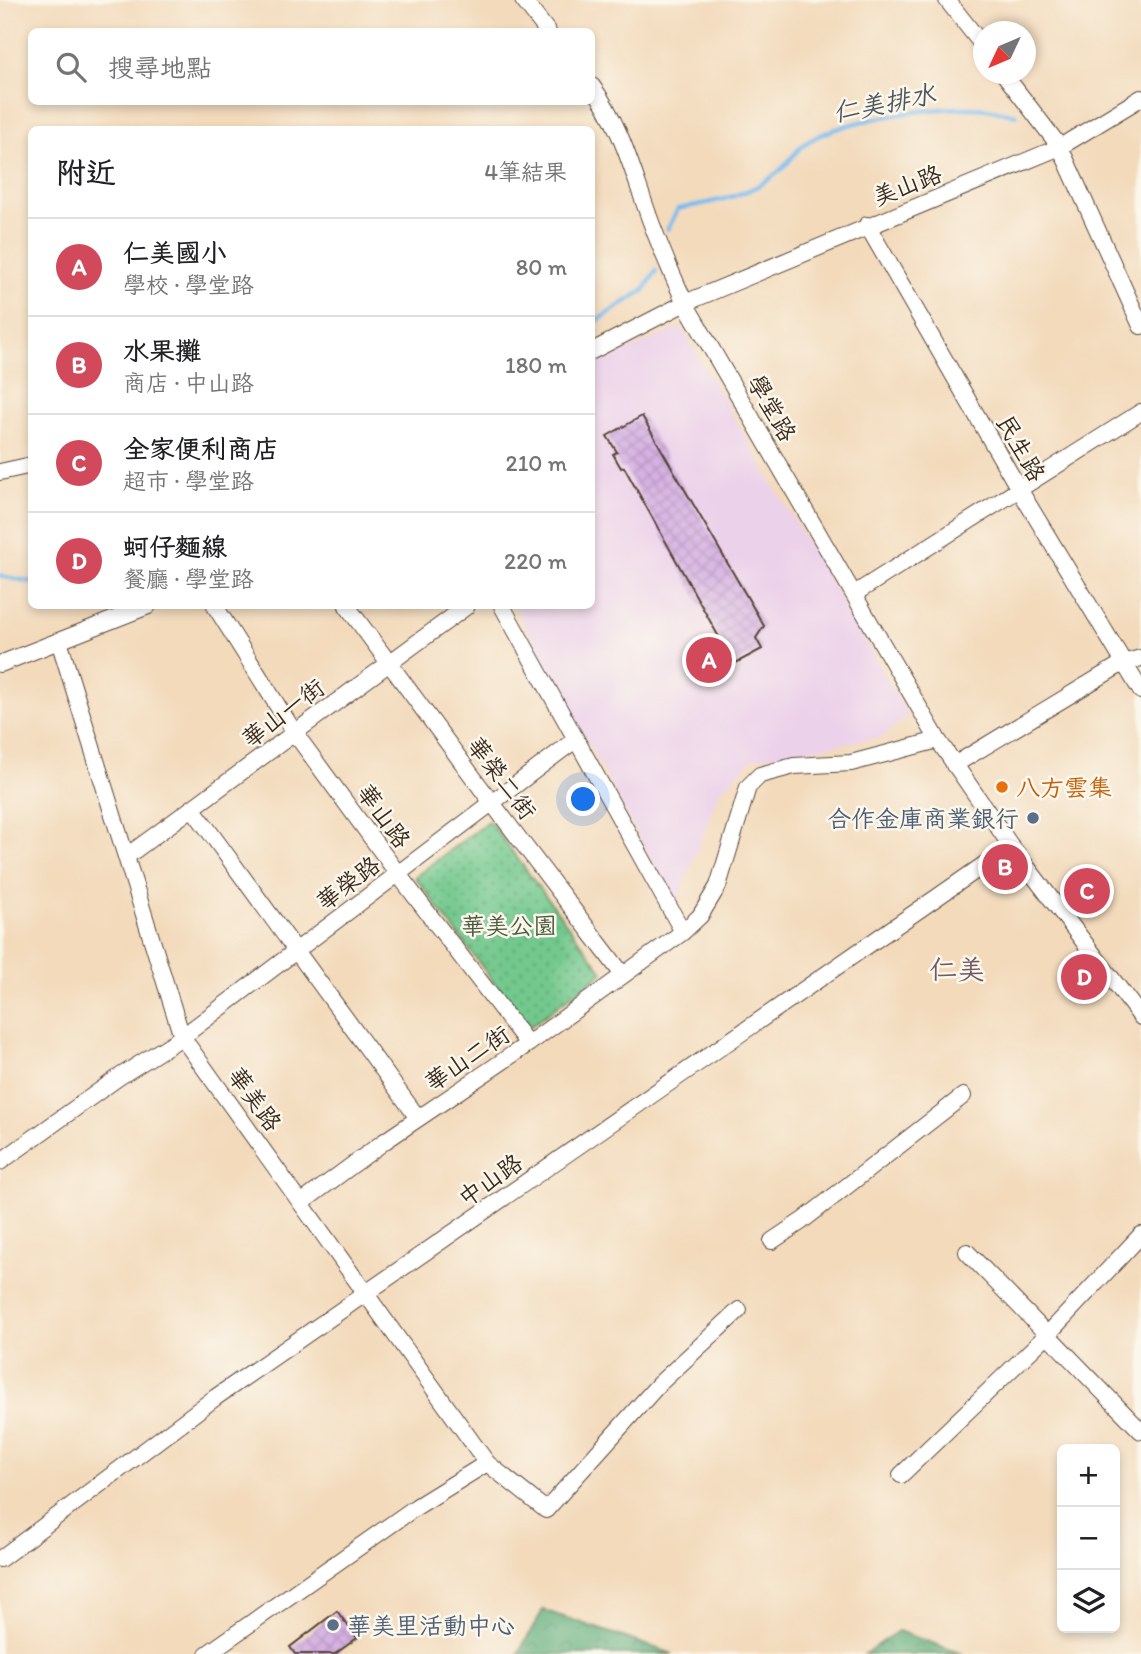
<!DOCTYPE html>
<html lang="zh-TW">
<head>
<meta charset="utf-8">
<style>
	body { margin:0; font-family:Itim,"LXGW WenKai TC",sans-serif; background:#f2f2f2; color:#202124 }
	.controls { position:absolute; right:21px; bottom:21px; display:grid; overflow:hidden; border-radius:10px; box-shadow:0 4px 10px #0003 }
	.controls button { width:63px; height:63px; display:grid; place-items:center; padding:0; border:0; border-bottom:2px solid #e0e0e0; background:#fff; color:#202124; font:35px sans-serif }
	.compass { position:absolute; left:973px; top:21px; width:63px; height:63px; border-radius:50%; background:#fff; box-shadow:0 4px 10px #0003; rotate:226deg }
	.you { position:absolute; left:584px; top:800px; width:24px; height:24px; margin:-18px; border:5px solid #fff; border-radius:50%; background:#1a73e8; box-shadow:0 0 0 10px #1a73e833 }
	.badge { display:grid; place-items:center; width:46px; height:46px; border-radius:50%; background:#d1495b; color:#fff; font-size:23px; font-weight:700 }
	.pin { position:absolute; translate:-50% -50%; border:4px solid #fff; box-shadow:0 2px 7px #0006 }
	.list { margin:0; padding:0; list-style:none }
	h2 { display:flex; justify-content:space-between; align-items:center; height:91px; margin:0; padding:0 28px; font-size:30px }
	h2 small { font-size:23px; font-weight:400; color:#757577 }
	.list li { display:grid; grid-template-columns:46px 1fr auto; gap:21px; align-items:center; box-sizing:border-box; height:98px; padding:0 28px; border-top:2px solid #e0e0e0 }
	.list b { display:block; font-size:26px; white-space:nowrap }
	.list p { margin:0; font-size:23px; white-space:nowrap; color:#757577 }
	.list em { font-size:23px; font-style:normal; color:#757577 }
	.icon { flex:none; width:38px; height:38px; fill:none; stroke:currentColor; stroke-width:2; stroke-linecap:round; stroke-linejoin:round }
	.map { position:relative; flex:none; width:1141px; height:1654px; overflow:hidden }
	.search { position:absolute; background:#fff; box-shadow:0 4px 10px #0003; left:28px; top:28px; width:567px; height:77px; display:flex; align-items:center; gap:18px; box-sizing:border-box; padding:0 24px; border-radius:10px; color:#757577; font-size:26px }
	.panel { position:absolute; background:#fff; box-shadow:0 4px 10px #0003; left:28px; top:126px; width:567px; height:483px; border-radius:10px }
	.map>svg:first-child { display:block }
</style>
</head>
<body>
<div class="map">
<svg width="1141" height="1654" viewBox="0 0 1141 1654">
	<defs>
		<pattern id="forest-crowns" width="20" height="18" patternUnits="userSpaceOnUse" patternTransform="scale(1.75)"><rect width="20" height="18" fill="#5dac78"/><path d="M2 6a3 3 0 1 1 6 0M12 15a3 3 0 1 1 6 0" fill="none" stroke="#4e8c62"/></pattern>
		<pattern id="park-dots" width="8" height="8" patternUnits="userSpaceOnUse" patternTransform="scale(1.75)"><rect width="8" height="8" fill="#72c88d"/><path d="M2 2h.1M6 6h.1" fill="none" stroke="#5fa373" stroke-width="1.8" stroke-linecap="round"/></pattern>
		<pattern id="building-cross-hatch" width="8" height="8" patternUnits="userSpaceOnUse" patternTransform="scale(1.75)"><rect width="8" height="8" fill="#d6b1e3"/><path d="M0 0l8 8M0 8l8-8" fill="none" stroke="#b998c2"/></pattern>
	</defs>
	<rect width="100%" height="100%" fill="#fbf7ec"/>
	<filter id="ink" filterUnits="userSpaceOnUse"><feTurbulence type="fractalNoise" baseFrequency=".0143" numOctaves="2"/><feDisplacementMap in="SourceGraphic" scale="14" xChannelSelector="R" yChannelSelector="G"/><feConvolveMatrix kernelMatrix="1 2 1 2 8 2 1 2 1" color-interpolation-filters="sRGB"/></filter>
	<filter id="wash" filterUnits="userSpaceOnUse"><feTurbulence type="fractalNoise" baseFrequency=".00686" numOctaves="4" result="noise"/><feDisplacementMap in="SourceGraphic" scale="28" xChannelSelector="R" yChannelSelector="G"/><feGaussianBlur stdDeviation="1.57" result="paint"/><feColorMatrix in="noise" values="0 0 0 0 0 0 0 0 0 0 0 0 0 0 0 0 0 1.4 0 .05"/><feComposite in="paint" operator="in"/></filter>
	<g filter="url(#wash)">
		<rect width="100%" height="100%" fill="#f3dabb"/>
		<path fill="#ecd1ea" d="M681 327 908 715 883 737 752 759 718 794 676 906 514 606H592V365Z"/>
		<path fill="url(#forest-crowns)" stroke="#4c6b4b" stroke-width="2" d="M543 1610 673 1654H518Z
			M898 1631 963 1654H865Z"/>
		<path fill="url(#park-dots)" stroke="#567956" stroke-width="2" d="M489 821 603 972 528 1028 415 877Z"/>
		<g fill="none" stroke-linecap="round" stroke-linejoin="round">
			<path stroke="#79bcee" stroke-width="4.5" d="M668 229 678 209C713 202 748 197 777 173 787 166 793 154 802 146 834 120 932 107 973 108 987 108 1002 112 1016 115
				M592 324 644 290 656 271
				M0 576 32 582"/>
		</g>
		<g id="blocks">
			<path fill="url(#building-cross-hatch)" d="M642 416 764 626 756 638 762 649 734 664 624 467 621 468 613 454 617 452 607 436Z
				M337 1611 357 1638 335 1654H295L290 1647Z"/>
		</g>
	</g>
	<g filter="url(#ink)">
		<use href="#blocks" fill-opacity="0" stroke="#574436" stroke-width="2"/>
		<g fill="none" stroke-linecap="round" stroke-linejoin="round">
			<defs>
				<path id="minor" d="M523 0 548 32
					M947 0 984 47
					M1004 74 1060 147 1141 326
					M592 86C619 122 631 166 646 208 657 241 671 272 685 303L938 740 1011 846 1141 1017
					M867 225 1019 489 1141 691
					M592 351 685 303 1060 147 1141 98
					M0 472 32 465
					M854 594 1141 412
					M215 606 294 732 398 874 528 1044
					M347 606 492 803 623 975
					M502 606 683 932
					M59 641 182 1037 487 1463 546 1510 659 1384 739 1310
					M0 664 148 606
					M954 765 1123 663 1141 658
					M193 809 418 1118
					M127 856 467 606
					M0 1162 119 1077 182 1037 575 740
					M301 1203 385 1141 528 1044 683 932 700 916 718 886 748 787 760 775 794 766 851 763 938 740
					M772 1241 802 1221 963 1096
					M967 1252 1141 1431
					M901 1475 1048 1334 1141 1235
					M0 1559 216 1397 1011 846
					M207 1654 416 1507 487 1463"/>
			</defs>
			<use href="#minor" stroke="#574436" stroke-width="18"/>
			<use href="#minor" stroke="#fff" stroke-width="16"/>
		</g>
	</g>
	<circle fill="#e8710a" stroke="#fbf7ec" stroke-width="2.5" cx="1002" cy="787" r="7"/>
	<g fill="#5c6f8a" stroke="#fbf7ec" stroke-width="2.5">
		<circle cx="1033" cy="818" r="7"/>
		<circle cx="333" cy="1625" r="7"/>
	</g>
	<g text-anchor="middle" dominant-baseline="central" stroke-width="5" stroke-linejoin="round" paint-order="stroke">
		<g font-size="24" fill="#3b2a1e" stroke="#fbf7ec">
			<text transform="translate(907 185) rotate(-21)">美山路</text>
			<text transform="translate(772 408) rotate(60)">學堂路</text>
			<text transform="translate(1021 448) rotate(60)">民生路</text>
			<text transform="translate(283 713) rotate(-37)">華山一街</text>
			<text transform="translate(502 778) rotate(53)">華榮二街</text>
			<text transform="translate(384 816) rotate(54)">華山路</text>
			<text transform="translate(348 883) rotate(-37)">華榮路</text>
			<text transform="translate(467 1058) rotate(-34)">華山二街</text>
			<text transform="translate(255 1099) rotate(54)">華美路</text>
			<text transform="translate(490 1180) rotate(-35)">中山路</text>
		</g>
		<g font-size="24" fill="#c56008" stroke="#fbf7ec" text-anchor="start">
			<text x="1016" y="787">八方雲集</text>
		</g>
		<g font-size="24" fill="#4e5e75" stroke="#fbf7ec" text-anchor="end">
			<text x="1019" y="818">合作金庫商業銀行</text>
			<text x="347" y="1625" text-anchor="start">華美里活動中心</text>
		</g>
		<g font-size="24" fill="#4c593f" stroke="#fbf7ec">
			<text x="509" y="925">華美公園</text>
		</g>
		<g font-size="26" font-style="italic" fill="#4e565c" stroke="#fbf7ec">
			<text transform="translate(884 103) rotate(-11)">仁美排水</text>
		</g>
		<g font-size="28" fill="#715963" stroke="#fbf7ec">
			<text x="957" y="969">仁美</text>
		</g>
	</g>
</svg>
<div class="controls">
<button>+</button>
<button>−</button>
<button><svg class="icon" aria-label="layers" viewBox="0 0 24 24"><path d="M12 4l9 5-9 5-9-5zM3 14l9 5 9-5"/></svg></button>
</div>
<svg class="compass" viewBox="-18 -18 36 36"><path d="M0-13l5 13h-10z" fill="#e53935"/><path d="M0 13l5-13h-10z" fill="#757577"/></svg>
<div class="you"></div>
<div class="pin badge" style="left:709px;top:660px">A</div>
<div class="pin badge" style="left:1005px;top:867px">B</div>
<div class="pin badge" style="left:1087px;top:891px">C</div>
<div class="pin badge" style="left:1084px;top:977px">D</div>
<div class="search"><svg class="icon" aria-label="search" viewBox="0 0 24 24"><circle cx="10" cy="10" r="6"/><path d="M15 15l6 6"/></svg>搜尋地點</div>
<section class="panel">
<h2>附近<small>4筆結果</small></h2>
<ul class="list">
<li><span class="badge">A</span><div><b>仁美國小</b><p>學校 · 學堂路</p></div><em>80 m</em></li>
<li><span class="badge">B</span><div><b>水果攤</b><p>商店 · 中山路</p></div><em>180 m</em></li>
<li><span class="badge">C</span><div><b>全家便利商店</b><p>超市 · 學堂路</p></div><em>210 m</em></li>
<li><span class="badge">D</span><div><b>蚵仔麵線</b><p>餐廳 · 學堂路</p></div><em>220 m</em></li>
</ul>
</section>
</div>
</body>
</html>
